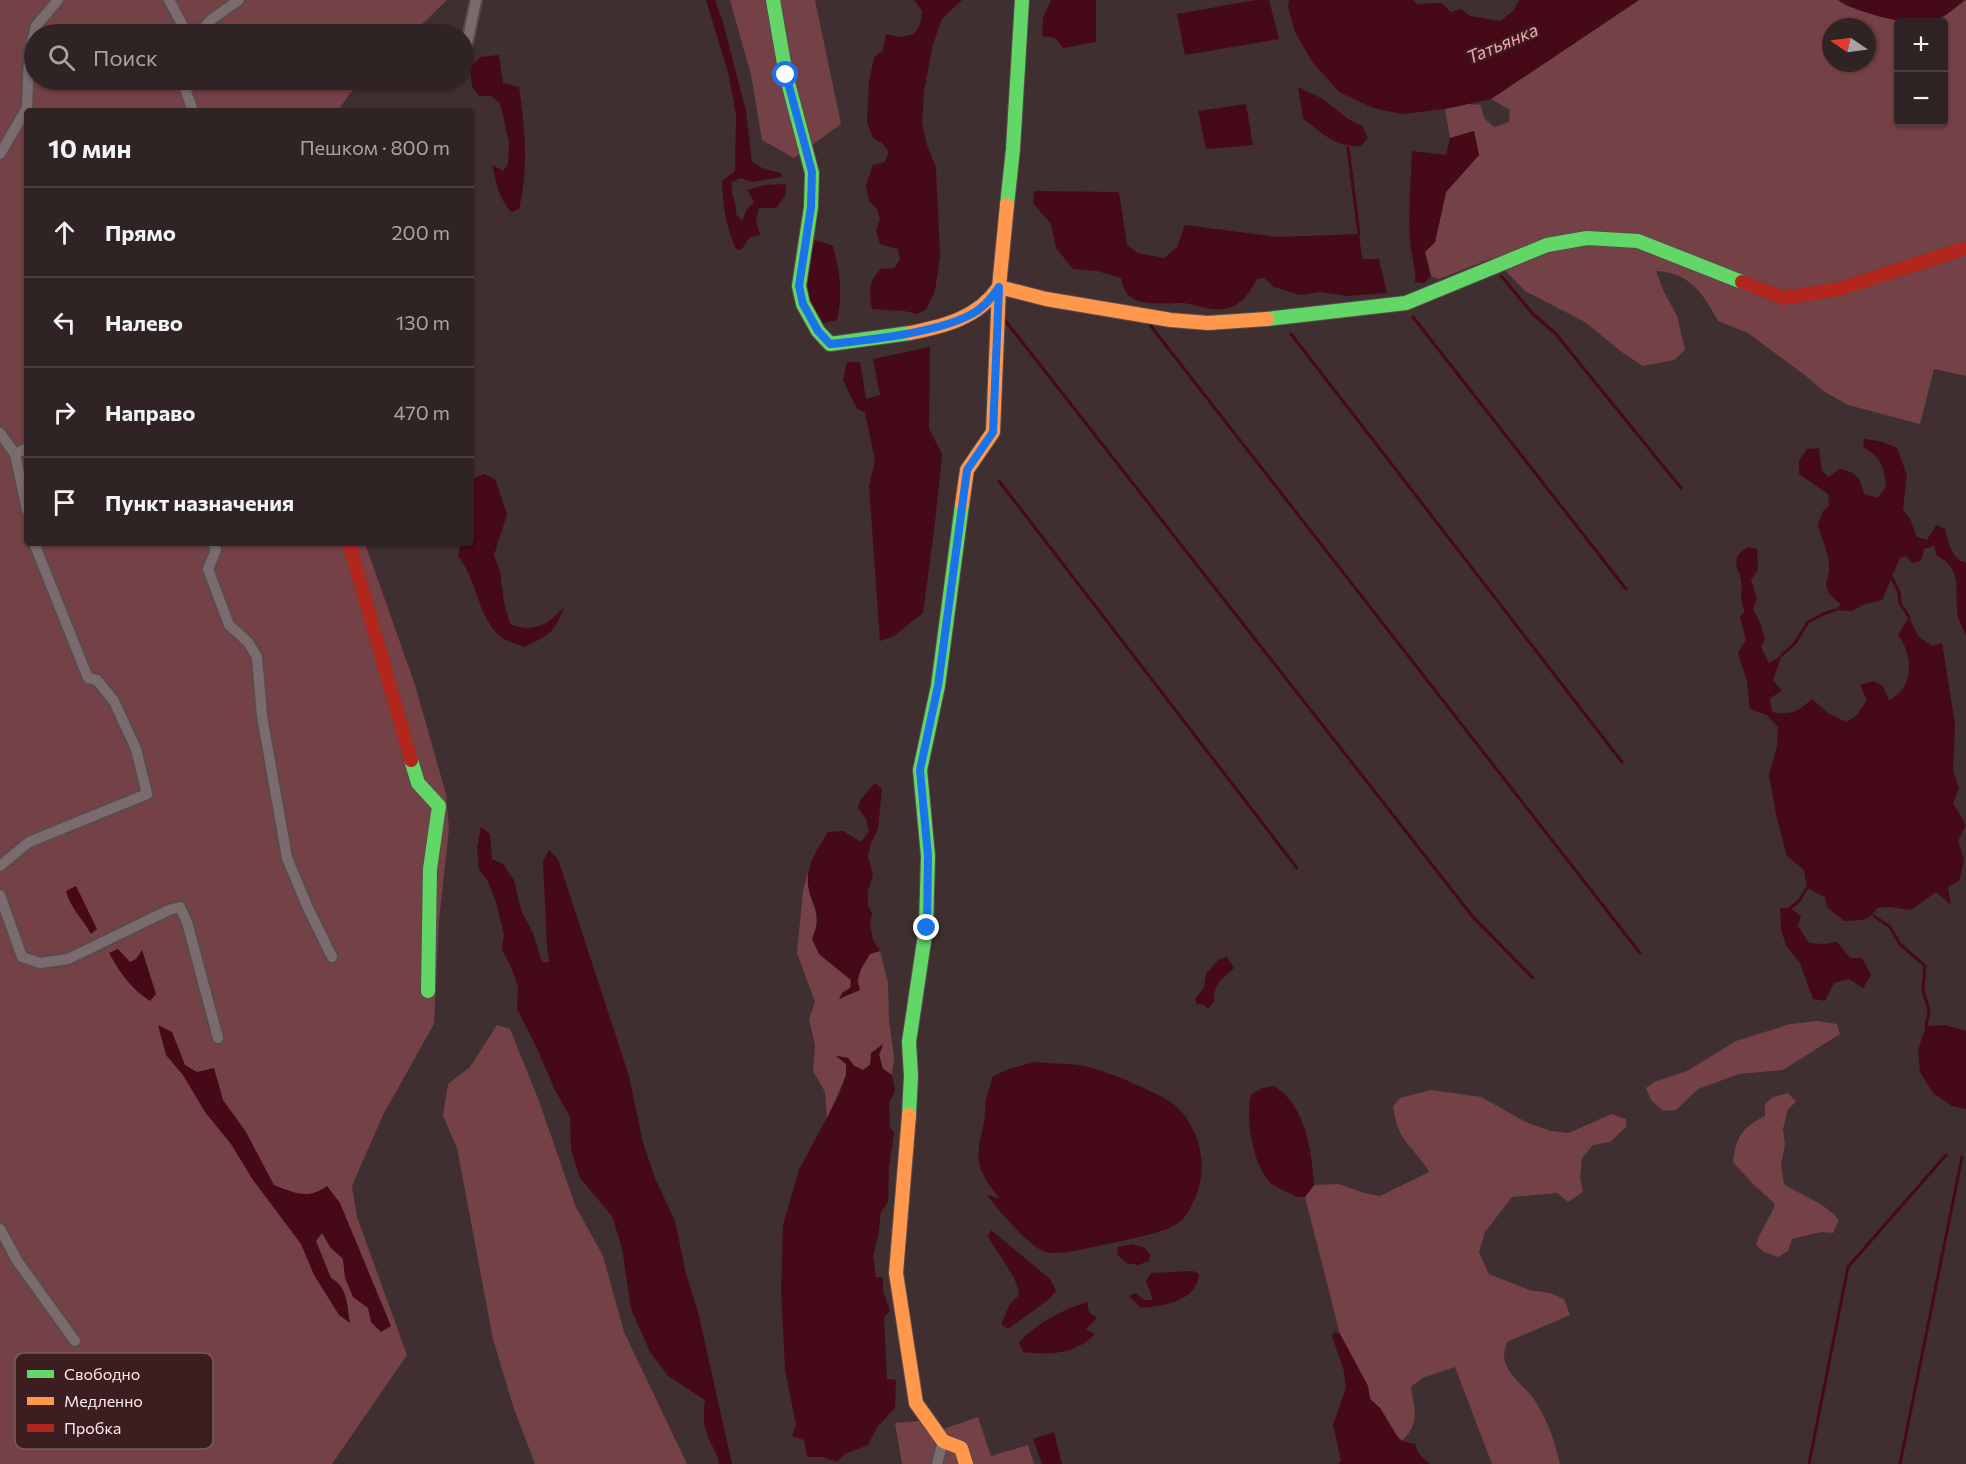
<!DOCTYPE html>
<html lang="ru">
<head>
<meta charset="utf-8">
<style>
	body { margin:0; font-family:Commissioner,sans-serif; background:#382b2c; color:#f1f3f6 }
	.controls { position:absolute; right:18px; top:18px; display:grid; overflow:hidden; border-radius:6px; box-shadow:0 2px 4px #0004 }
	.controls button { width:54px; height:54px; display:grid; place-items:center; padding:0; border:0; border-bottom:2px solid #4b4041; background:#302324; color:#f1f3f6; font:30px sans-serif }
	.compass { position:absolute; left:1822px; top:18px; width:54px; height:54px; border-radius:50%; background:#302324; box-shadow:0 2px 4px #0004; rotate:283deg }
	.stop { position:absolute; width:18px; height:18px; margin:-14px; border:4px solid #1a73e8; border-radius:50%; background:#fff }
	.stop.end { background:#1a73e8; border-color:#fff; box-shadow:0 2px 6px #0008 }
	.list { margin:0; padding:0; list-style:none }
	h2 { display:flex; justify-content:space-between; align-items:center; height:78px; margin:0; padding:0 24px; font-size:26px }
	h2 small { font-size:20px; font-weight:400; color:#a8a4a6 }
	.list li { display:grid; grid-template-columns:39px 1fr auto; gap:18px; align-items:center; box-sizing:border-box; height:90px; padding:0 24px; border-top:2px solid #4b4041 }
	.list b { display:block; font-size:22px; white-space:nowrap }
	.list em { font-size:20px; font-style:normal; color:#a8a4a6 }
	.icon { flex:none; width:33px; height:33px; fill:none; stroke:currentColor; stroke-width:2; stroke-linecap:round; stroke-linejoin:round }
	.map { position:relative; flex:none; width:1966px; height:1464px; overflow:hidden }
	.search { position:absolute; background:#302324; box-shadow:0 2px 4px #0004; left:24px; top:24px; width:450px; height:66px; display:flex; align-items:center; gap:15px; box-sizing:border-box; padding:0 21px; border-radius:33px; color:#a8a4a6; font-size:22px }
	.panel { position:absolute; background:#302324; box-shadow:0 2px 4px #0004; left:24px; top:108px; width:450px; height:438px; border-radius:6px }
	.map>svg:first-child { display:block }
</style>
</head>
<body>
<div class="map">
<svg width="1966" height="1464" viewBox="0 0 1966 1464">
	<rect width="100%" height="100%" fill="#402f30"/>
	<path fill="#744146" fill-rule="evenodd" d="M0 0H447L412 34H34V80H365L350 93 338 111H27V543H365L415 685 446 794 449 829 439 920 434 1024 383 1115 352 1186 357 1217 407 1355 332 1464H0Z
		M730 0H815L841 124 794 158 762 140 751 75Z
		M1639 0H1838L1847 6 1902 22H1898V122H1944V22H1928L1942 18 1966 0V376L1934 369 1920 424 1848 405 1825 392 1806 376 1748 333 1718 321C1703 293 1690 273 1656 271L1663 290 1677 316 1685 350 1674 360 1643 366 1623 353 1585 322 1525 291 1493 258 1439 279 1431 276 1425 252 1435 242 1446 192 1479 155 1474 131 1450 138 1445 109 1468 104 1481 105 1484 118 1494 127 1509 122 1510 110 1491 99ZM1831 27H1867V63H1831Z
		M809 868 808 886 815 905 819 954 851 980V988L842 993 860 990C855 975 862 967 870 954L880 951 888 983 889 1020 894 1057 892 1075 883 1069 879 1055 883 1045 870 1065 863 1070 854 1066 848 1058 837 1056 846 1064V1075L827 1119 825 1092 813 1071 815 1045 809 1019 815 1002 797 953 803 891Z
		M1817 1021 1837 1024 1840 1034 1783 1070 1739 1074 1698 1089 1676 1110 1663 1111 1651 1100 1646 1088 1654 1082 1687 1071 1736 1041 1790 1024Z
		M497 1025 510 1029 539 1101 575 1205 603 1256 624 1332 687 1464H535L513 1406 493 1339 457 1148 443 1116 448 1084 470 1067Z
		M1431 1090 1481 1097 1528 1123 1551 1131 1569 1133 1611 1114 1626 1119V1127L1610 1142 1593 1145 1582 1158 1580 1178 1583 1192 1568 1202 1557 1193 1512 1197 1485 1232 1479 1252 1489 1274 1529 1290 1550 1293 1564 1299 1570 1315 1507 1342C1506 1346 1504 1352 1504 1356 1505 1374 1527 1388 1536 1402 1548 1422 1555 1442 1560 1464H1492L1455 1367 1422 1378 1411 1387C1414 1411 1421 1422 1402 1441L1397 1436 1380 1408 1370 1399 1368 1386 1340 1334 1305 1197 1314 1185 1339 1184 1364 1193 1380 1196 1429 1172C1423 1161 1414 1152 1406 1142 1398 1132 1395 1119 1393 1106L1400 1098Z
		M1788 1093 1796 1102 1788 1109 1783 1129 1785 1144 1781 1165 1784 1184C1802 1196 1824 1202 1839 1220L1833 1233 1821 1232 1792 1239 1788 1251 1778 1257 1764 1252 1756 1245C1760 1230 1770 1219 1775 1204L1753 1184 1733 1162C1736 1136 1743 1127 1765 1116V1104L1773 1097Z
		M978 1417 991 1456 1028 1445 1034 1464H902L895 1423 919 1421 929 1434Z"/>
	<path fill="#450917" d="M706 0H715L723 22 746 111 752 162 764 169 781 173 782 177 752 182 741 178 732 182C730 196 737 200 736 214L742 221 747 209 754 203 750 194 746 190 765 185 786 184 785 196 776 208H759L756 221 760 235 750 237 741 250 736 249C726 227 723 206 722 181L735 171 736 114 728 72Z
		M914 0H962L942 19 933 44 924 91 922 123 927 145 936 168 940 257 935 291 926 310 916 314C906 309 885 311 872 309 869 293 868 280 881 269L894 268 900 260 898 249 880 244 876 231 880 219 877 209 869 201 866 185 873 165 885 162 889 152 883 144 873 138 867 122 869 81 874 58 883 50 886 34 900 37 914 34 920 25 922 11Z
		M1051 0H1096V42L1063 48 1055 38 1042 36 1043 18Z
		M1256 0H1269L1279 39 1185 55 1177 14Z
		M1289 0H1413L1417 4 1441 3 1451 12 1461 9 1470 16 1500 21 1513 11 1519 0H1639L1491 99 1445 109 1402 114 1373 108 1339 92 1313 63 1295 32 1288 7Z
		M1838 0H1964C1953 9 1942 20 1928 22 1907 26 1855 12 1838 0Z
		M499 55 503 83 519 87C525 129 529 168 519 209L511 212C499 198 495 183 493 165L503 171 508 164 509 142 500 103 491 96H479L472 86 470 68 480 57Z
		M1298 87 1323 99 1348 119 1362 126 1368 138 1361 146C1338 149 1320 132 1303 118Z
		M1246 104 1253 145 1206 149 1198 111Z
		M1474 131 1479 155 1446 192 1435 242 1425 252 1431 276 1424 283 1415 282C1416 265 1411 256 1410 240 1408 211 1411 181 1412 151L1446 155 1450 138Z
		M1034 191 1119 192 1127 245 1138 253 1164 258 1177 247 1185 225 1277 237 1359 234 1362 259H1379L1387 293 1348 296 1320 292 1300 295 1274 287 1264 278 1257 279C1249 293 1244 303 1228 308 1213 313 1197 304 1182 303 1167 303 1145 306 1132 298 1124 293 1123 285 1121 278L1097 271 1073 269 1056 248 1051 224 1033 203Z
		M810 240 819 241 833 246C840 272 843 294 837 320L820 324 802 289Z
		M930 347 929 429 942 454 935 523 923 613 894 636 880 641 869 486 875 461 865 412 857 409 843 380 847 362H860L866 399 880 395 873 359Z
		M1864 439 1880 441 1897 448 1907 475 1903 509 1910 519 1917 537 1927 540 1936 525 1945 529C1949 544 1950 557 1966 563V635C1963 629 1960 623 1958 617 1953 593 1965 569 1937 556L1934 546 1924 549 1921 561 1912 563 1906 556 1900 558 1882 600 1865 604 1852 611 1835 610 1841 604C1816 586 1831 583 1829 562 1829 556 1820 533 1818 525L1823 511 1829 506 1828 494 1799 474V461L1807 449 1819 448 1822 471 1829 477 1839 469C1857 472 1860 478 1864 494L1877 498 1886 487C1884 466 1882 458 1863 447Z
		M484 474 495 479 507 514 494 555 500 572 504 602 510 624C534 634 549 624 565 606 554 633 550 635 524 647 517 644 508 642 502 638 477 617 478 581 458 556L461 543H471V480Z
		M1747 547 1757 549 1758 570 1751 580 1757 598 1753 609 1759 620 1765 639 1761 647 1769 663 1782 655 1773 680 1782 691 1770 698 1772 712C1792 716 1798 711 1812 699L1828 713 1846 722 1856 716 1867 700 1860 685 1874 681 1883 686 1889 700C1914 688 1914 656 1898 635L1909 617 1918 636 1932 646 1942 643 1955 724 1953 771 1959 788 1953 803 1966 825 1958 841 1964 860 1959 881 1948 887 1951 905 1936 892 1911 910 1890 907 1877 908C1871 922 1858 920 1844 921L1827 907 1825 897 1807 888 1804 870 1787 856 1777 819 1769 775 1777 746 1778 727 1767 715 1750 709 1747 681 1738 653 1746 640 1740 617 1745 611C1738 595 1743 594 1741 580 1739 568 1735 572 1737 556Z
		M875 783 882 789 878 829 871 843 868 856 873 875 868 891V906L872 913 870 925 873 940 880 951 870 954 861 969 857 981 860 990 839 999 842 993 850 988 851 980 819 954 812 939C824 910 811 909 808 884 806 865 818 848 828 832L843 831 861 842 869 831 866 819 858 808 860 800Z
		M481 827 490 834 492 859 503 864 514 880 521 910 533 933 542 962H549L547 946 543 862 549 850 558 859 629 1076 643 1143 655 1178 675 1221 686 1274 698 1312 732 1464H719C718 1453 712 1447 708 1437 703 1425 703 1413 705 1400L668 1376 650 1352 631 1309 622 1248 612 1216 580 1178 571 1150 570 1117 555 1090 535 1044 517 1009 518 986 511 967 502 950 504 935 496 902 487 880 479 870 477 848Z
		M76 886 97 929 91 934C83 919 70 908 66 891Z
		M1780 908H1790L1801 916 1798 926 1809 943 1824 944 1837 942 1850 958H1862L1871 975 1863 988 1849 979 1834 983 1825 1001 1813 999 1800 963 1786 946 1781 929Z
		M118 949 130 962 136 959 142 950 156 994 150 1001C131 989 120 973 109 953Z
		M1227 957 1234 968C1222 979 1213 984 1214 1002L1208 1009 1204 1005 1197 1004 1195 999 1204 987 1206 974 1218 960Z
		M158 1025 172 1032 185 1065 197 1072 214 1068 223 1100 246 1132 274 1185C295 1193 308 1200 327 1186L340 1203 391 1326 381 1332 371 1322 368 1308 353 1297 345 1278 343 1259 330 1247 322 1233 316 1241 331 1278C348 1287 347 1306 350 1323L339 1315 314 1275 301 1244 253 1180 231 1144 205 1112 183 1075 166 1055Z
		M1945 1025 1966 1031V1109L1952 1106 1933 1093 1920 1072 1918 1050 1926 1026Z
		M883 1044 879 1055 883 1069 892 1075 895 1091 889 1103 890 1127 894 1133 889 1167 888 1202 881 1212 878 1237 873 1256 876 1277H883V1291L890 1311 884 1317 887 1379 896 1380 895 1408 877 1427 868 1445 845 1454 837 1462 822 1457H807L804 1440 792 1436 796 1425 785 1370 781 1290 783 1225 799 1170 839 1095 846 1075V1064L836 1056 848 1058 854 1066 863 1070 870 1065 871 1053Z
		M1035 1062C1052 1064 1072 1063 1089 1067 1108 1072 1163 1094 1176 1106 1203 1132 1210 1174 1191 1206 1188 1211 1185 1218 1181 1221 1167 1233 1126 1240 1107 1244 1091 1247 1060 1256 1045 1252 1031 1248 996 1208 987 1195L999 1198C975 1166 975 1161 984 1123 985 1115 985 1107 986 1099 988 1091 991 1084 993 1076L1012 1068Z
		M1274 1086C1305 1104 1312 1151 1314 1185L1305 1197H1296C1287 1190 1275 1189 1268 1180 1253 1162 1245 1118 1251 1095L1262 1088Z
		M991 1230 1050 1279 1056 1291 1048 1300 1008 1329 1001 1324 1010 1304 1019 1295C1019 1278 996 1253 988 1236Z
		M1133 1244 1145 1248 1151 1255 1149 1261 1138 1265 1126 1263 1117 1254 1118 1247Z
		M1193 1271 1199 1274C1197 1302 1163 1306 1141 1308L1129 1296 1136 1293 1144 1300H1153L1146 1281 1151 1273Z
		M1087 1302 1089 1312 1097 1318 1086 1329 1095 1334C1075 1355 1049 1355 1023 1352L1019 1342C1038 1323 1061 1310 1087 1302Z
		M1334 1332 1340 1334 1368 1386 1370 1399 1380 1408 1397 1436 1402 1441 1415 1444 1418 1453 1430 1464H1338L1341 1461 1333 1425 1346 1388 1344 1371 1332 1336Z
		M1054 1432 1062 1464H1042L1033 1439Z"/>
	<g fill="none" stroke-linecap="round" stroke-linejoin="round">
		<path stroke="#450917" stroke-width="3" d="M1348 148 1359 234
			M1501 276 1533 314 1555 333 1681 488
			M1413 317 1626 589
			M1004 319 1473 917 1533 978
			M1150 325 1640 953
			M1291 334 1622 762
			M999 481 1297 868
			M1892 578 1899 592 1900 603 1909 617
			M1782 655 1795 643 1808 622 1823 614 1835 610
			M1790 908 1799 901 1807 888
			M1874 916 1890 927 1900 944 1925 966 1923 990 1929 1010 1926 1026
			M1809 1464 1848 1267 1946 1155
			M1900 1464 1962 1157"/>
		<defs>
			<path id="street" d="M169 0 183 26 181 34
				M198 34 212 19 239 0
				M467 43 476 0
				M182 80 193 111
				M0 154 27 108 29 55 36 26 58 0
				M0 433 15 454 27 510
				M15 454 27 448
				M213 543 216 550 208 569 229 625 248 642 257 657 262 716 287 858 308 908 332 957
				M0 866 29 842 147 794 136 749 114 701 97 680 88 678 34 543
				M0 895 22 957 40 963 68 959 169 910 180 907 187 922 218 1038
				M0 1229 18 1262 75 1341
				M937 1464 943 1441"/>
			<path id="fast" d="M773 0 786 75 812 173 811 207 799 286 803 304 818 331 830 344 910 333
				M1007 205 1013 149 1022 0
				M1267 319 1406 303 1547 245 1587 238 1638 241 1742 282
				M411 760 418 783 439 806 430 869 428 991
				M909 1115 911 1076 909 1042 926 928 928 856 920 770 938 686 962 505"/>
			<path id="slow" d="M999 287 1046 299 1171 320 1208 323 1267 319
				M910 333C945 326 978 318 999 287
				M962 505 967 470 993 432 999 287 1007 205
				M909 1115 896 1273 916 1403 943 1441 961 1448 966 1464"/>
			<path id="jam" d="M1742 282 1783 298 1839 289 1963 249
				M349 543 411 760"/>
		</defs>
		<use href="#street" stroke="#594b4c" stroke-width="14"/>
		<use href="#fast" stroke="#594b4c" stroke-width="16"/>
		<use href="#slow" stroke="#594b4c" stroke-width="16"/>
		<use href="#jam" stroke="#594b4c" stroke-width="16"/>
		<use href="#street" stroke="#7b6b6c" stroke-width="10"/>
		<use href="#fast" stroke="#63d668" stroke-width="14"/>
		<use href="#slow" stroke="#ff974d" stroke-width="14"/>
		<use href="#jam" stroke="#b3261e" stroke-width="14"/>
	</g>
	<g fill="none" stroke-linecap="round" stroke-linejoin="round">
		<path stroke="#1a73e8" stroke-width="8" d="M786 75 812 172 811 207 799 286 803 304 818 331 830 344C869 340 935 333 970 315 982 309 992 298 999 287L993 432 967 470 938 686 920 770 928 856 927 928"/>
	</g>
	<g text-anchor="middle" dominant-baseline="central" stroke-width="4.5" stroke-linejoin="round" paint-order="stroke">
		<g font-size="18" font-style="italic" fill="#f9a5ab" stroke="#3c1e21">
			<text transform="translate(1502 43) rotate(-23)">Татьянка</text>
		</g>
	</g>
	<rect x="15" y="1353" width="198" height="96" rx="9" fill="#3c1e21" stroke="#765c5e" stroke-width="1.5"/>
	<rect x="27" y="1370" width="27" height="8" fill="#63d668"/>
	<rect x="27" y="1397" width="27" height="8" fill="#ff974d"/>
	<rect x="27" y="1424" width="27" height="8" fill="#b3261e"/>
	<g font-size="16" fill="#feeced">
		<text x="64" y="1380">Свободно</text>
		<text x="64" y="1407">Медленно</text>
		<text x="64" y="1434">Пробка</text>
	</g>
</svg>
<div class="controls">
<button>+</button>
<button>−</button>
</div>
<svg class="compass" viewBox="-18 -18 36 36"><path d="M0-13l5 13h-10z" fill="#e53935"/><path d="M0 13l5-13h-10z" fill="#a8a4a6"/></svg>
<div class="stop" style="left:786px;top:75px"></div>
<div class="stop end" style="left:927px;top:928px"></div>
<div class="search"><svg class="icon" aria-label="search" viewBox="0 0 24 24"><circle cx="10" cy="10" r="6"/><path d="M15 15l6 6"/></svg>Поиск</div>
<section class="panel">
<h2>10 мин<small>Пешком · 800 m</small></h2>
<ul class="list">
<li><svg class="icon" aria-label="ahead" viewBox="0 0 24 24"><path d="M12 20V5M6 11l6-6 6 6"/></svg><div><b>Прямо</b></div><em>200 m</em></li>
<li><svg class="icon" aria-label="left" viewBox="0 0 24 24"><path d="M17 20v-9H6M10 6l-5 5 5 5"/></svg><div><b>Налево</b></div><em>130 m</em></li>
<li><svg class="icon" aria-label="right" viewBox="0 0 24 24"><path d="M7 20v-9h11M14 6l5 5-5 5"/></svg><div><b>Направо</b></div><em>470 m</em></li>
<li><svg class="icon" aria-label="arrive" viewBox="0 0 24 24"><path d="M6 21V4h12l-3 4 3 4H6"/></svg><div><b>Пункт назначения</b></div></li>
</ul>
</section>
</div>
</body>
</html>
